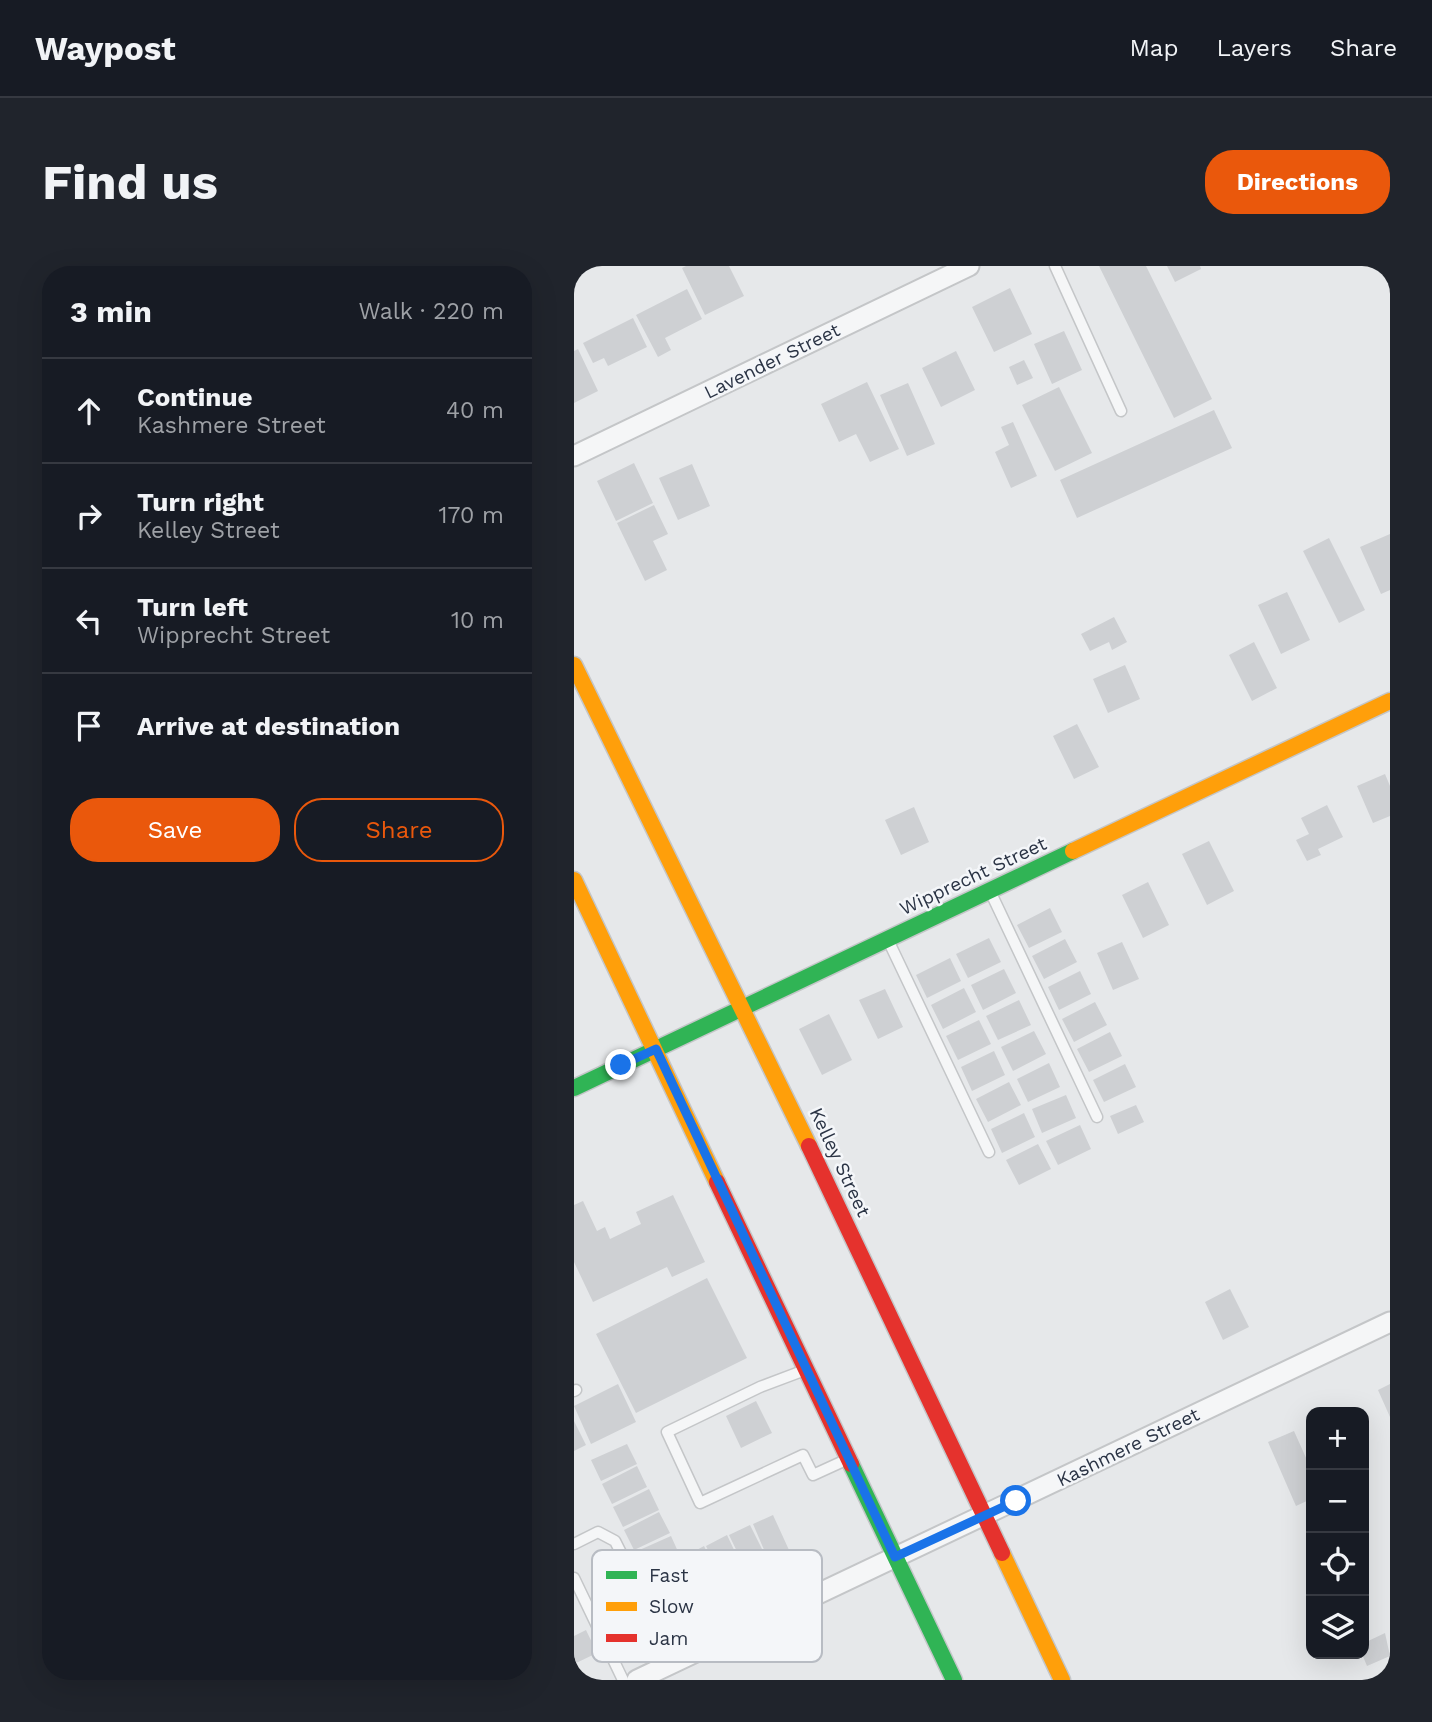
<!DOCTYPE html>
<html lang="en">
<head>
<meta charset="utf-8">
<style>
	body { margin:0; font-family:"Work Sans",sans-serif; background:#20242c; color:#f1f3f6 }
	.controls { position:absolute; right:21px; bottom:21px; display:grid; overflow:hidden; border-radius:14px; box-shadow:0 7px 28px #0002 }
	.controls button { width:63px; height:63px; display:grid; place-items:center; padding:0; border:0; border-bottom:2px solid #363941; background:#171b24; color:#f1f3f6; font:35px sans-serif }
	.stop { position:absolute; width:21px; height:21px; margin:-16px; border:5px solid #1a73e8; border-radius:50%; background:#fff }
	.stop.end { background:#1a73e8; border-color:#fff; box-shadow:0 2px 7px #0008 }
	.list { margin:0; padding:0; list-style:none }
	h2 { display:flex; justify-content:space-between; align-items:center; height:91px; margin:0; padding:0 28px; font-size:30px }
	h2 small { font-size:23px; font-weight:400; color:#9ea1a6 }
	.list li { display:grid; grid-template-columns:46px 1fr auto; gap:21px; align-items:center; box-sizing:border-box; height:105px; padding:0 28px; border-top:2px solid #363941 }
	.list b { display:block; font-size:26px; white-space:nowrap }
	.list p { margin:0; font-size:23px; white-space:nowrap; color:#9ea1a6 }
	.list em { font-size:23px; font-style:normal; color:#9ea1a6 }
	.actions { display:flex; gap:14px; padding:21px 28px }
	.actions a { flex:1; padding:16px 0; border:2px solid #ea580c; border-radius:28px; text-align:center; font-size:24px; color:#ea580c }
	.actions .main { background:#ea580c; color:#fff }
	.icon { flex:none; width:38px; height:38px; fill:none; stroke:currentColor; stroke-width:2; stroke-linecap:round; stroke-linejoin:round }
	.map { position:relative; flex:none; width:816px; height:1414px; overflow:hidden; border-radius:28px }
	header { display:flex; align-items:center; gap:42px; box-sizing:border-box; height:98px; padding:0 35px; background:#171b24; border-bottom:2px solid #363941 }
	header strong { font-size:33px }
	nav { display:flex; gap:38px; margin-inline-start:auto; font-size:24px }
	.intro { display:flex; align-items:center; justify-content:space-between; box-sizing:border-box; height:168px; padding:0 42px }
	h1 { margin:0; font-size:49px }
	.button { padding:18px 32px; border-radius:28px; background:#ea580c; color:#fff; font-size:24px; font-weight:700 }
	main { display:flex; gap:42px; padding:0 42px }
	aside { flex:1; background:#171b24; border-radius:28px; box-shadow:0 7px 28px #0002 }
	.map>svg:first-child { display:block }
</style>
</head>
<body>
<header>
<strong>Waypost</strong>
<nav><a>Map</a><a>Layers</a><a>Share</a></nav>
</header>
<div class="intro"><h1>Find us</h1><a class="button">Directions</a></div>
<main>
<aside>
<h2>3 min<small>Walk · 220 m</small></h2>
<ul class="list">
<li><svg class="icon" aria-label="ahead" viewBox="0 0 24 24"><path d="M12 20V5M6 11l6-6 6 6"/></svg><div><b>Continue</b><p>Kashmere Street</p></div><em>40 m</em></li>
<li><svg class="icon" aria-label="right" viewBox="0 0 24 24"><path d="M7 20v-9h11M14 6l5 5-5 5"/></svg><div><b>Turn right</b><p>Kelley Street</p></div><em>170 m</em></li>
<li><svg class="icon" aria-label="left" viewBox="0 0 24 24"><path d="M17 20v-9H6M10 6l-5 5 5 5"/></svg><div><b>Turn left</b><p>Wipprecht Street</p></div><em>10 m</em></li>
<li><svg class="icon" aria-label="arrive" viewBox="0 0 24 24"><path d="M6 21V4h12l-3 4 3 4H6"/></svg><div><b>Arrive at destination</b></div></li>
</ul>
<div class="actions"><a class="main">Save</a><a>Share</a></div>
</aside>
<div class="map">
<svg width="816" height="1414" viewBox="0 0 816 1414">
	<rect width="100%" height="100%" fill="#e6e8ea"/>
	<path fill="#ced0d3" d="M112 0H155L170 30 131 49 108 2Z
		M525 0H572L638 133 600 152Z
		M593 0H626L627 3 601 16Z
		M436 22 458 68 420 86 398 41Z
		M113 23 128 53 91 72 97 84 84 91 62 49Z
		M59 52 73 81 34 100 30 92 19 97 9 77Z
		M490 65 508 104 478 118 460 78Z
		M4 83 24 125 0 137V85Z
		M382 85 401 124 367 141 348 102Z
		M450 94 459 112 443 119 435 101Z
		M293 116 325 183 296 196 282 168 265 176 247 138Z
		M334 117 361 178 333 190 306 129Z
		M485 121 518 187 481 205 448 139Z
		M640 144 658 182 503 252 486 214Z
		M439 156 463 210 437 222 421 186 435 179 427 161Z
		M60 197 79 237 42 255 23 215Z
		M118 198 136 240 104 254 85 212Z
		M80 239 94 268 79 275 93 304 71 315 43 257Z
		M816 268V324L807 328 786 281Z
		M755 272 791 344 765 357 729 285Z
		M713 326 736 374 707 388 684 339Z
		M540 351 553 376 538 384 535 376 516 385 507 368Z
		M680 376 703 422 678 435 655 389Z
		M551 399 566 433 534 447 519 413Z
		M503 458 525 501 500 513 479 470Z
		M811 508 816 520V550L799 557 783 520Z
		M753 539 769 571 744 583 747 589 733 595 722 574 735 568 727 552Z
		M340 541 355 576 327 589 311 554Z
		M635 575 660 625 633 639 608 588Z
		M574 616 595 659 569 672 548 629Z
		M476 642 488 666 455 682 443 659Z
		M415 672 427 696 394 712 382 688Z
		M491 673 503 696 470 713 458 690Z
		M548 676 565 713 539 724 523 687Z
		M376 692 387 715 353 732 342 709Z
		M430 703 442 727 409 744 397 719Z
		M506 705 517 728 485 744 474 721Z
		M390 722 402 746 369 763 357 739Z
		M311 723 329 761 304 773 285 734Z
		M445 734 457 759 424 774 412 750Z
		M521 736 533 759 500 776 488 753Z
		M255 748 278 794 248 809 225 763Z
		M405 754 417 778 384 794 372 770Z
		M460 765 472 788 439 805 427 781Z
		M536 766 548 790 515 806 503 783Z
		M420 785 431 809 398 825 387 801Z
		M475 797 486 821 454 836 443 813Z
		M551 798 562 821 530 836 519 814Z
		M435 816 447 839 414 856 402 833Z
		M492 829 502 852 468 867 458 843Z
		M562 839 570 856 544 868 536 850Z
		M450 847 461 871 428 887 417 863Z
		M506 859 517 883 484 899 472 875Z
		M464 878 477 903 445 919 432 894Z
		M99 929 131 996 98 1011 93 1001 19 1036 0 996V939L9 935 23 965 31 961 36 973 67 958 62 946Z
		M133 1012 173 1092 62 1147 22 1068Z
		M656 1023 675 1061 649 1074 631 1036Z
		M44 1118 62 1156 17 1178 0 1140Z
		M816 1118V1151L804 1124Z
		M182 1135 198 1167 167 1182 152 1150Z
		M0 1155 12 1179 0 1185Z
		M720 1165 737 1203V1233L722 1240 694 1176Z
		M53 1178 63 1198 27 1215 17 1194Z
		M63 1200 73 1221 38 1238 28 1218Z
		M75 1223 85 1244 49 1261 39 1241Z
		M85 1246 96 1267 60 1284 50 1264Z
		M199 1249 215 1284 194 1293 179 1258Z
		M176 1259 193 1293 172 1304 155 1269Z
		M153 1269 170 1305 149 1315 132 1280Z
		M97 1270 106 1290 71 1306 61 1286Z
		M130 1280 147 1315 127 1325 110 1291Z
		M12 1364 23 1387 0 1398V1370Z
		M811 1367 816 1390 793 1400 788 1388 790 1377Z"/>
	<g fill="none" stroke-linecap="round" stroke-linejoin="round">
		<defs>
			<path id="lane" d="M481 0 547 145
				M416 625 523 851
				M314 674 415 886
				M231 1104 186 1121 93 1166 126 1237 229 1189 239 1209 274 1193
				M0 1125 2 1124
				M0 1278 24 1266 41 1275 102 1396
				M0 1312 49 1414"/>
			<path id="street" d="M0 190 395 0
				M63 1414 816 1056"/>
			<path id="fast" d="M0 822 499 585
				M277 1198 380 1414"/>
			<path id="slow" d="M0 399 235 880
				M499 585 816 435
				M0 614 143 916
				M428 1287 488 1414"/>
			<path id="jam" d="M235 880 428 1287
				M143 916 277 1198"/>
		</defs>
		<use href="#lane" stroke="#c4c6c8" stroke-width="13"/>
		<use href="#street" stroke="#c4c6c8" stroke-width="23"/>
		<use href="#fast" stroke="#c4c6c8" stroke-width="19"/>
		<use href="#slow" stroke="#c4c6c8" stroke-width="19"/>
		<use href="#jam" stroke="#c4c6c8" stroke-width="19"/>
		<use href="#lane" stroke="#f5f6f7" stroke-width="10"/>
		<use href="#street" stroke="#f5f6f7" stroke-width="19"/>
		<use href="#fast" stroke="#30b455" stroke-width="16"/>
		<use href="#slow" stroke="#ff9f0a" stroke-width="16"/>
		<use href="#jam" stroke="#e5322d" stroke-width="16"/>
	</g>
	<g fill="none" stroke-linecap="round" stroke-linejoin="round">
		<path stroke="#1a73e8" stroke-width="9" d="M47 799 82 783 321 1291 442 1235"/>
	</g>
	<g text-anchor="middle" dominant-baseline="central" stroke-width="5" stroke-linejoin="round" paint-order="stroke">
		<g font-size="19" fill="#2b3445" stroke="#f4f6f9">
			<text transform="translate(198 95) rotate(-26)">Lavender Street</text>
			<text transform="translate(399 610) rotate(-25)">Wipprecht Street</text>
			<text transform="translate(266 896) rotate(65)">Kelley Street</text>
			<text transform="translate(554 1181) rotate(-26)">Kashmere Street</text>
		</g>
	</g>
	<rect x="18" y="1284" width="230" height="112" rx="10" fill="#f4f6f9" stroke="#b8bcc3" stroke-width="2"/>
	<rect x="32" y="1305" width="31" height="8" fill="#30b455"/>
	<rect x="32" y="1336" width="31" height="9" fill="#ff9f0a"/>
	<rect x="32" y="1368" width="31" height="8" fill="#e5322d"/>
	<g font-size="19" fill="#2b3445">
		<text x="75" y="1316">Fast</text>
		<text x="75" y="1347">Slow</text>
		<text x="75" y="1379">Jam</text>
	</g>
</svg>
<div class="controls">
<button>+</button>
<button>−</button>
<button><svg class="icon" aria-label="locate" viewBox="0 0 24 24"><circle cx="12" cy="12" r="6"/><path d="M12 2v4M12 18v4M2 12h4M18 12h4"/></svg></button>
<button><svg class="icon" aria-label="layers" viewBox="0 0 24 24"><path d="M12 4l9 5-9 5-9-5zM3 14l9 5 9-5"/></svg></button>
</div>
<div class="stop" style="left:442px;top:1235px"></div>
<div class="stop end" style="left:47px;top:799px"></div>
</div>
</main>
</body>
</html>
